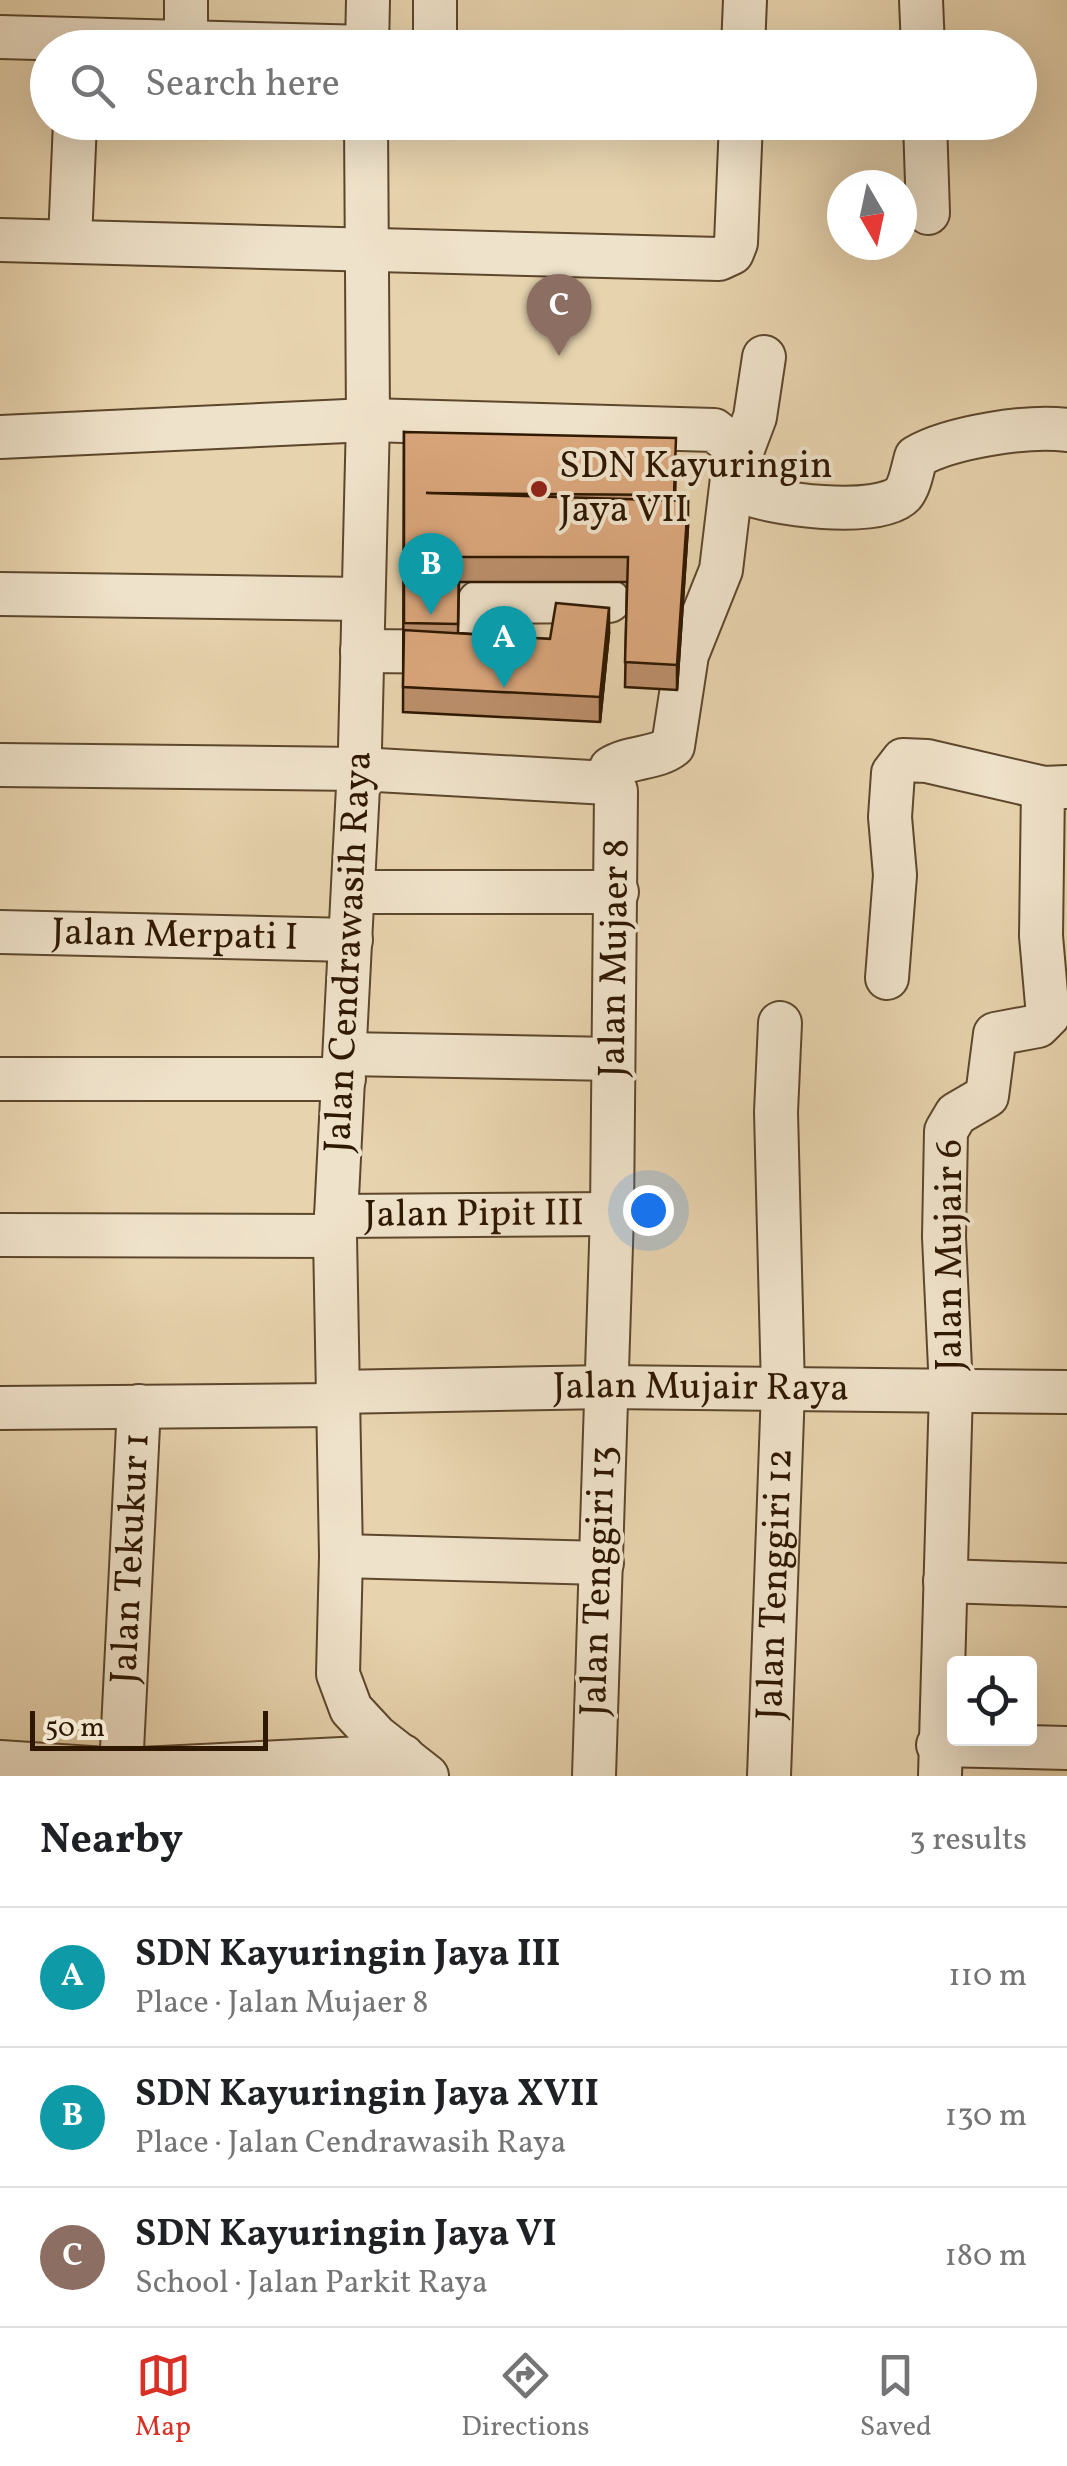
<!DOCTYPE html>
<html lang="en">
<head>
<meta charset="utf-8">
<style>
	body { margin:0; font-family:Vollkorn,serif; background:#f6f6f6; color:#202124 }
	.controls { position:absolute; right:30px; bottom:30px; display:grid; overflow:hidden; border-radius:10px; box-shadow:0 10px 40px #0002 }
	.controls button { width:90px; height:90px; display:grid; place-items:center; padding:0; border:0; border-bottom:2px solid #e0e0e0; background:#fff; color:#202124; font:50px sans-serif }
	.compass { position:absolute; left:827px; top:170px; width:90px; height:90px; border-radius:50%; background:#fff; box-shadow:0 10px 40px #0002; rotate:171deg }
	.scale { position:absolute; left:30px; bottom:25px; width:238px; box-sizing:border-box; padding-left:10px; border:5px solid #2f1801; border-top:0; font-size:28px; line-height:35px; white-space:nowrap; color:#2f1801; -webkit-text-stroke:8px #efe2ca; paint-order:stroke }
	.you { position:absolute; left:648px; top:1210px; width:35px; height:35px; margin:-25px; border:8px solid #fff; border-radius:50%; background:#1a73e8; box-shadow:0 0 0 15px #1a73e833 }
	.badge { display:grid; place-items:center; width:65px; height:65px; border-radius:50%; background:#d93025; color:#fff; font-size:32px; font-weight:700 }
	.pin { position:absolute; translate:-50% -82px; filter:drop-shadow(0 2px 5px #0008) }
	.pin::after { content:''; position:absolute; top:52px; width:35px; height:30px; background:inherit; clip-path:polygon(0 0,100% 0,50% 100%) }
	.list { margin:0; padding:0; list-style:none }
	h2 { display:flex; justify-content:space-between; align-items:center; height:130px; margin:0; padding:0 40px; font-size:42px }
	h2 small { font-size:32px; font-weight:400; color:#757577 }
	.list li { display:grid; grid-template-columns:65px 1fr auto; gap:30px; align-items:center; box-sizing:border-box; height:140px; padding:0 40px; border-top:2px solid #e0e0e0 }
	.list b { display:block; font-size:38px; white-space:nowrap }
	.list p { margin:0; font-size:32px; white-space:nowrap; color:#757577 }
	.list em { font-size:32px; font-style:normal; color:#757577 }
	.icon { flex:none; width:55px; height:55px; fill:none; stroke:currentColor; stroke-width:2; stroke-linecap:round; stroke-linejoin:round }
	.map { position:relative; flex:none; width:1067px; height:1776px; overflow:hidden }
	.search { position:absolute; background:#fff; box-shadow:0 10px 40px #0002; left:30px; right:30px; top:30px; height:110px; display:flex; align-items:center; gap:25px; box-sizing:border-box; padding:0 35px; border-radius:55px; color:#757577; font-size:38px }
	.sheet { height:550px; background:#fff }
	nav { display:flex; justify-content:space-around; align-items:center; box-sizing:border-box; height:140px; border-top:2px solid #e0e0e0; background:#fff; font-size:28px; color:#757577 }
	nav a { display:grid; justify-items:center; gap:5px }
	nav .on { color:#d93025 }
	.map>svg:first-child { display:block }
</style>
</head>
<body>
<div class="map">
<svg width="1067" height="1776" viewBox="0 0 1067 1776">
	<rect width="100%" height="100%" fill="#e7d3ae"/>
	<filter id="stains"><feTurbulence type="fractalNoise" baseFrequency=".002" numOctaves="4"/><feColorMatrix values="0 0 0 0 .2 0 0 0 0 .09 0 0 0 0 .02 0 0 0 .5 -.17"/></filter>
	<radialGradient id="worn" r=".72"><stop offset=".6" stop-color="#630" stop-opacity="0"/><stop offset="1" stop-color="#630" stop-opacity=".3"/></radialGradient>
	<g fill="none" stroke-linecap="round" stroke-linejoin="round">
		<defs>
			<g id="minor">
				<path d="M435 0V48"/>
				<path d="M921 0 923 48"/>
				<path d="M0 37 367 47"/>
				<path d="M186 44V0"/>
				<path d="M367 48 368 0"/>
				<path d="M743 48 745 0"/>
				<path d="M366 122 368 420 360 748 335 1236 341 1556 338 1674 351 1709 376 1736 427 1776"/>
				<path d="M925 122 928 213"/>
				<path d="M0 240 719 259 732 253 736 243 741 122"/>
				<path d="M70 240 75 122"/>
				<path d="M0 437 368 420 714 430 738 449 732 478 739 490C767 505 880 519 903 494 910 486 913 467 916 457 950 437 1028 425 1067 430"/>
				<path d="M0 594 362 599"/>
				<path d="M362 651 476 652 479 602 609 601"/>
				<path d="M0 765 359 769 608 783 616 791 612 1214 594 1776"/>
				<path d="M608 783 611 768C630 756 657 759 673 746L687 655 721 570 732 478 755 417 764 357"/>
				<path d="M355 892H617"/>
				<path id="s1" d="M0 932 351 940"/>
				<path d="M887 978 895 875 890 817 893 773 903 760 927 761 1044 788"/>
				<path d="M345 1054 613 1059"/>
				<path d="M0 1079H344"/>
				<path id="s2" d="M336 1216 612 1214"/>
				<path d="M0 1235 335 1236"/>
				<path id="s3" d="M336 1392 606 1387 1067 1392"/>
				<path d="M0 1408 336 1405"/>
				<path d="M341 1556 602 1563"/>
				<path d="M945 1581 1067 1585"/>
				<path d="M938 1745 1067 1748"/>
				<path d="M0 1762 121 1770 403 1756"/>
				<path id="s4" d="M121 1770 139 1406"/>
				<path id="s5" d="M769 1776 783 1389 776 1112 780 1023"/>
				<path d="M940 1776 951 1390 944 1237 946 1131 956 1114 987 1096 995 1034 1038 1026 1048 1016 1041 936 1043 788 1067 787"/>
			</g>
		</defs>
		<use href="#minor" stroke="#5d472c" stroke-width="46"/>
		<use href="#minor" stroke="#efe2ca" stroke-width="42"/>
	</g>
	<path fill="#bb8f6b" stroke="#2f1801" stroke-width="2.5" d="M404 432 676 463 675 501 688 526 677 690 625 687 627 582H459L458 633 550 639 609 633 600 722 403 712Z"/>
	<path fill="#997457" stroke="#2f1801" stroke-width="2.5" d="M688 501V526L677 690V665Z
		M609 608V633L600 722V697Z"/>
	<path fill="#daa67c" stroke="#2f1801" stroke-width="2.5" d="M404 432 676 438 674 495 426 493 688 501 677 665 625 662 628 557H459L458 624 404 623Z
		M556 603 609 608 600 697 403 687 404 630 550 639Z"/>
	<circle fill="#8f2418" stroke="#efe2ca" stroke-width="4" cx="539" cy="489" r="10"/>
	<g text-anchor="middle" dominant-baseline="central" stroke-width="8" stroke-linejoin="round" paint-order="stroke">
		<g font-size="38" fill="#2f1801" stroke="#efe2ca" text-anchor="start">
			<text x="559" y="467">SDN Kayuringin<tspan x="559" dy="44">Jaya VII</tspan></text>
		</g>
		<g font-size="38" fill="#2f1801" stroke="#efe2ca">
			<text stroke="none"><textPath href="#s1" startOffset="175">Jalan Merpati I</textPath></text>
			<text transform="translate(350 952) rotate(-87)">Jalan Cendrawasih Raya</text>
			<text transform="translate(616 958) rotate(-89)">Jalan Mujaer 8</text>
			<text stroke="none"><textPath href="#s2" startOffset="138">Jalan Pipit III</textPath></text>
			<text transform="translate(951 1255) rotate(-90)">Jalan Mujair 6</text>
			<text stroke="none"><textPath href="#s3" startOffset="365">Jalan Mujair Raya</textPath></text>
			<text stroke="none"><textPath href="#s4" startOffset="212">Jalan Tekukur 1</textPath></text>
			<text transform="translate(600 1581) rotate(-88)">Jalan Tenggiri 13</text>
			<text stroke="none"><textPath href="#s5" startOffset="192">Jalan Tenggiri 12</textPath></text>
		</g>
	</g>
	<rect width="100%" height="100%" filter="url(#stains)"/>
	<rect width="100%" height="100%" fill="url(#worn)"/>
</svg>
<div class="controls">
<button><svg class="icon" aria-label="locate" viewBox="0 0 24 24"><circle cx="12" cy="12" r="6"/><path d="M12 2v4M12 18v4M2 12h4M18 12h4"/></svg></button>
</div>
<svg class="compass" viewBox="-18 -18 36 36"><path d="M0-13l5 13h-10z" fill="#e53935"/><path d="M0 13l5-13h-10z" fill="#757577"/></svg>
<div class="scale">50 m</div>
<div class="you"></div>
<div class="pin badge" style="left:504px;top:688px;background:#0f9aa8">A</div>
<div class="pin badge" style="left:431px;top:615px;background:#0f9aa8">B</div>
<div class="pin badge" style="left:559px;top:356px;background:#8d6e63">C</div>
<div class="search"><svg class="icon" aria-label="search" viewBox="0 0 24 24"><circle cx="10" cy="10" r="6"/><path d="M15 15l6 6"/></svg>Search here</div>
</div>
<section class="sheet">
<h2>Nearby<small>3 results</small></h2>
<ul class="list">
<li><span class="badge" style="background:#0f9aa8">A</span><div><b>SDN Kayuringin Jaya III</b><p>Place · Jalan Mujaer 8</p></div><em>110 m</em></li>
<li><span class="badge" style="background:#0f9aa8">B</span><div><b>SDN Kayuringin Jaya XVII</b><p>Place · Jalan Cendrawasih Raya</p></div><em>130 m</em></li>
<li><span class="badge" style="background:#8d6e63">C</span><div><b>SDN Kayuringin Jaya VI</b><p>School · Jalan Parkit Raya</p></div><em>180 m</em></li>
</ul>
</section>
<nav>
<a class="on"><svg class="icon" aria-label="map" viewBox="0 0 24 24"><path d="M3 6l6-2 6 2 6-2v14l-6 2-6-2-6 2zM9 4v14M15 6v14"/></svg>Map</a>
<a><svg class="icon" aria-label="directions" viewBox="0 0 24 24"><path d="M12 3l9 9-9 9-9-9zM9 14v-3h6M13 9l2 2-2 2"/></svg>Directions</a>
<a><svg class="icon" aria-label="saved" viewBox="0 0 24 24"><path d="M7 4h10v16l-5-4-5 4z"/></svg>Saved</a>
</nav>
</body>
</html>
